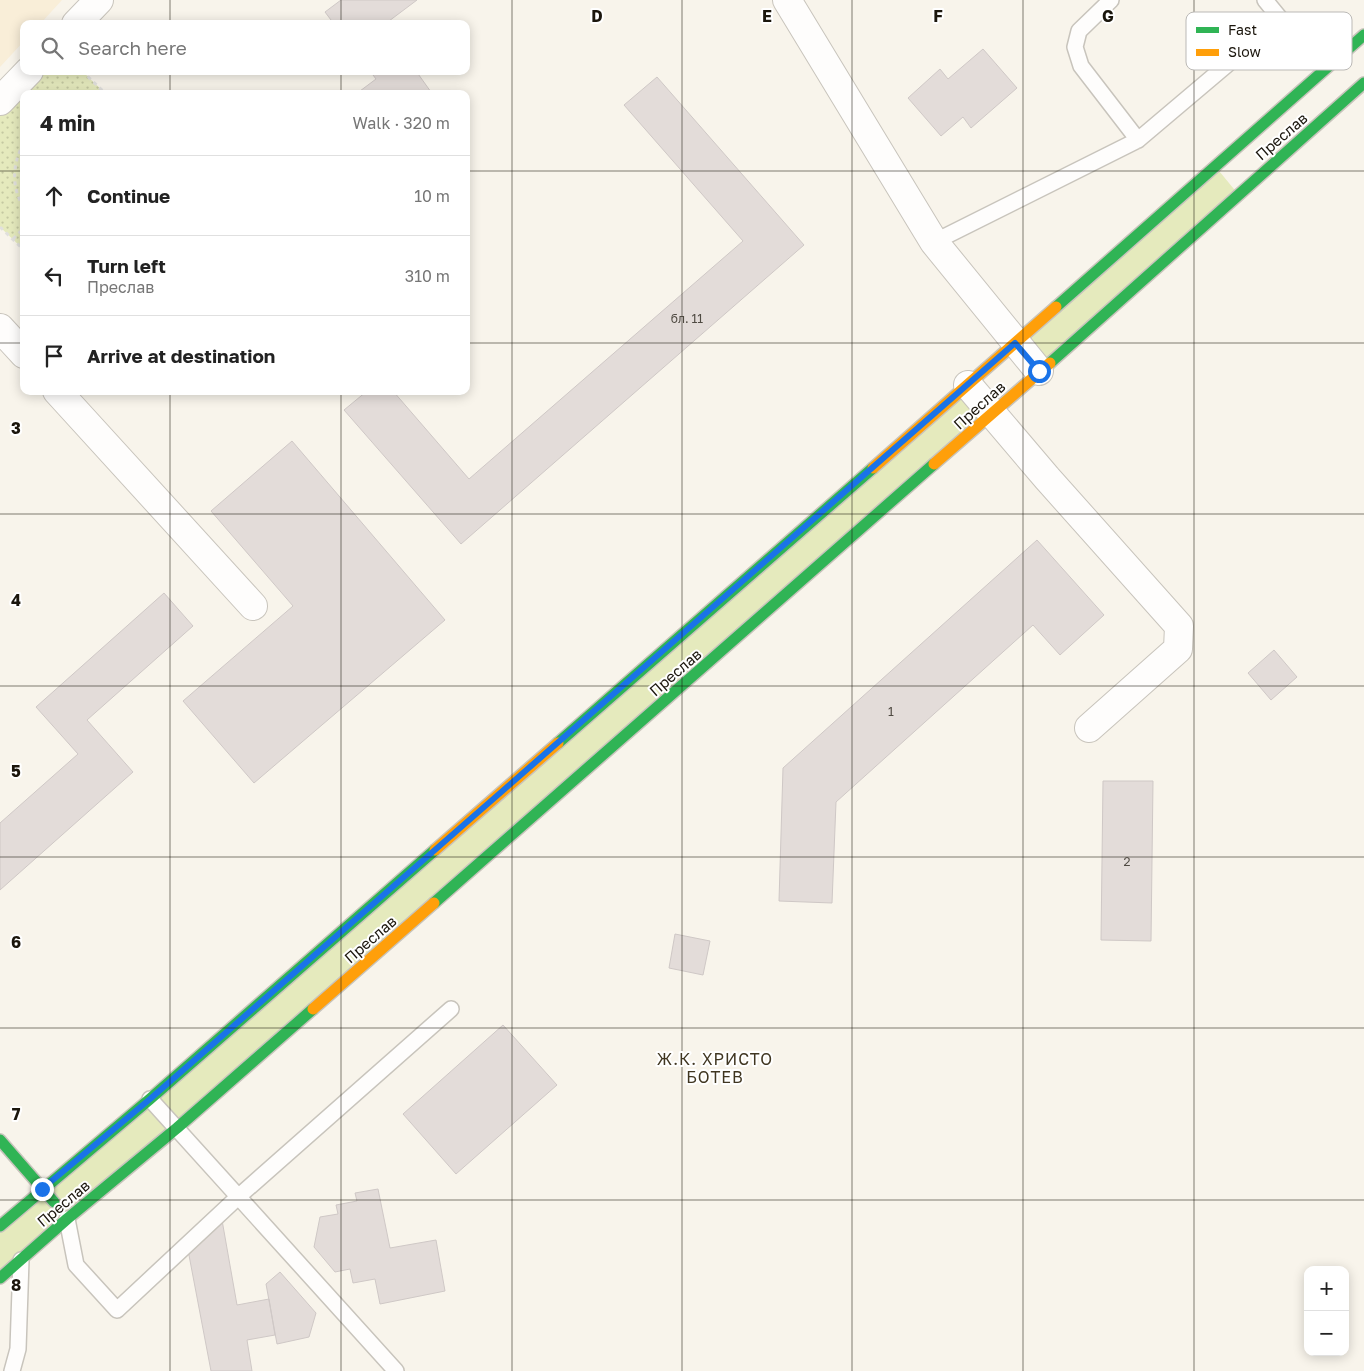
<!DOCTYPE html>
<html lang="en">
<head>
<meta charset="utf-8">
<style>
	body { margin:0; font-family:"Golos Text",sans-serif; background:#f2f2f2; color:#222 }
	.controls { position:absolute; right:15px; bottom:15px; display:grid; overflow:hidden; border-radius:10px; box-shadow:0 2px 12px #0003 }
	.controls button { width:45px; height:45px; display:grid; place-items:center; padding:0; border:0; border-bottom:1px solid #e0e0e0; background:#fff; color:#222; font:25px sans-serif }
	.stop { position:absolute; width:15px; height:15px; margin:-11px; border:4px solid #1a73e8; border-radius:50%; background:#fff }
	.stop.end { background:#1a73e8; border-color:#fff; box-shadow:0 1px 5px #0008 }
	.list { margin:0; padding:0; list-style:none }
	h2 { display:flex; justify-content:space-between; align-items:center; height:65px; margin:0; padding:0 20px; font-size:21px }
	h2 small { font-size:16px; font-weight:400; color:#767676 }
	.list li { display:grid; grid-template-columns:32px 1fr auto; gap:15px; align-items:center; box-sizing:border-box; height:80px; padding:0 20px; border-top:1px solid #e0e0e0 }
	.list b { display:block; font-size:19px; white-space:nowrap }
	.list p { margin:0; font-size:16px; white-space:nowrap; color:#767676 }
	.list em { font-size:16px; font-style:normal; color:#767676 }
	.icon { flex:none; width:28px; height:28px; fill:none; stroke:currentColor; stroke-width:2; stroke-linecap:round; stroke-linejoin:round }
	.map { position:relative; flex:none; width:1364px; height:1371px; overflow:hidden }
	.search { position:absolute; background:#fff; box-shadow:0 2px 12px #0003; left:20px; top:20px; width:450px; height:55px; display:flex; align-items:center; gap:12px; box-sizing:border-box; padding:0 18px; border-radius:10px; color:#767676; font-size:19px }
	.panel { position:absolute; background:#fff; box-shadow:0 2px 12px #0003; left:20px; top:90px; width:450px; height:305px; border-radius:10px }
	.map>svg:first-child { display:block }
</style>
</head>
<body>
<div class="map">
<svg width="1364" height="1371" viewBox="0 0 1364 1371">
	<defs>
		<pattern id="park-dots" width="8" height="8" patternUnits="userSpaceOnUse" patternTransform="scale(1.25)"><rect width="8" height="8" fill="#e5eabd"/><path d="M2 2h.1M6 6h.1" fill="none" stroke="#c4c8a1" stroke-width="1.8" stroke-linecap="round"/></pattern>
	</defs>
	<rect width="100%" height="100%" fill="#f8f4eb"/>
	<path fill="#f9eed8" d="M0 0H62L40 24H24V41L0 67Z"/>
	<path fill="#e5eabd" d="M1215 166 1238 194 1039 371 1015 343Z
		M968 385 992 414 0 1278V1226Z"/>
	<path fill="url(#park-dots)" d="M29 71H82L106 94H24V250L0 227V101Z"/>
	<path fill="#e3dcd9" stroke="#cfc8c6" d="M341 0H417L385 24H334L325 12Z
		M983 49 1017 88 971 128 963 117 941 136 908 98 940 69 948 79Z
		M370 71H416L431 92 429 94H356L376 79Z
		M657 77 804 245 461 544 344 410 367 391H393L469 479 743 241 624 105Z
		M292 441 445 620 254 783 183 701 293 606 211 511Z
		M1037 540 1104 615 1060 655 1033 625 836 802 832 903 779 901 783 768Z
		M164 593 193 626 87 720 133 772 0 890V823L78 754 36 707Z
		M1274 650 1297 677 1271 700 1248 673Z
		M1103 781H1153L1151 941 1101 940Z
		M675 934 710 941 703 975 669 968Z
		M503 1025 557 1085 456 1174 403 1114Z
		M378 1189 390 1248 436 1240 445 1291 380 1304 375 1279 353 1283 350 1269 335 1272 314 1247 320 1217 338 1214 336 1205 357 1201 355 1193Z
		M222 1220 237 1305 269 1299 275 1335 247 1340 252 1371H211L188 1250Z
		M280 1272 316 1313 309 1337 277 1344 266 1284Z"/>
	<g fill="none" stroke-linecap="round" stroke-linejoin="round">
		<defs>
			<path id="lane" d="M1111 0 1079 31 1075 47 1081 66 1138 140
				M1265 0 1301 44
				M934 242 1138 140 1261 36 1343 52
				M150 1099 396 1371
				M67 1219 76 1265 117 1310 238 1197 451 1009
				M12 1371 18 1349 21 1260"/>
			<path id="street" d="M787 0 934 242 1039 371
				M76 24 99 0
				M0 101 29 71
				M0 328 24 354
				M968 385 1047 478 1179 626 1178 649 1089 728
				M57 391 253 606"/>
			<path id="fast" d="M1056 307 1364 35
				M1050 363 1364 83
				M558 743 873 468
				M434 903 934 464
				M0 1140 54 1202
				M0 1226 150 1099 435 850
				M0 1278 67 1219 177 1128 313 1009"/>
			<path id="slow" d="M934 464 1050 363
				M873 468 1056 307
				M435 850 558 743
				M313 1009 434 903"/>
		</defs>
		<use href="#lane" stroke="#c8c4bc" stroke-width="18"/>
		<use href="#street" stroke="#c8c4bc" stroke-width="30"/>
		<use href="#fast" stroke="#c8c4bc" stroke-width="14"/>
		<use href="#slow" stroke="#c8c4bc" stroke-width="14"/>
		<path stroke="#e1e0dd" stroke-width="3" stroke-dasharray="4 4" stroke-linecap="butt" d="M82 71 106 94
			M24 143C12 164 11 187 24 208
			M0 227 24 250
			M13 239 24 228"/>
		<use href="#lane" stroke="#fefdfc" stroke-width="15"/>
		<use href="#street" stroke="#fefdfc" stroke-width="28"/>
		<use href="#fast" stroke="#30b455" stroke-width="11"/>
		<use href="#slow" stroke="#ff9f0a" stroke-width="11"/>
	</g>
	<g fill="none" stroke-linecap="round" stroke-linejoin="round">
		<path stroke="#1a73e8" stroke-width="6" d="M42 1189 150 1099 1015 343 1039 371"/>
	</g>
	<path fill="none" stroke="#1b160d" stroke-width="1" stroke-opacity="0.55" d="M170 0V24M341 0V24M512 0V1371M682 0V1371M852 0V1371M1023 0V1371M1194 0V1371M170 71V94M341 71V94M0 171H24M466 171H1364M0 343H24M466 343H1364M170 391V1371M341 391V1371M0 514H1364M0 686H1364M0 857H1364M0 1028H1364M0 1200H1364"/>
	<g text-anchor="middle" dominant-baseline="central" stroke-width="4" stroke-linejoin="round" paint-order="stroke">
		<g font-size="12" fill="#4f4a42">
			<text x="687" y="318">бл. 11</text>
			<text x="891" y="711">1</text>
			<text x="1127" y="861">2</text>
		</g>
		<g font-size="15" fill="#1b160d" stroke="#fff">
			<text transform="translate(1281 136) rotate(-41)">Преслав</text>
			<text transform="translate(979 405) rotate(-42)">Преслав</text>
			<text transform="translate(675 672) rotate(-41)">Преслав</text>
			<text transform="translate(370 939) rotate(-41)">Преслав</text>
			<text transform="translate(63 1203) rotate(-40)">Преслав</text>
		</g>
		<g font-size="16" letter-spacing="1" fill="#403621" stroke="#fff">
			<text x="715" y="1059">Ж.К. ХРИСТО<tspan x="715" dy="18">БОТЕВ</tspan></text>
		</g>
	</g>
	<rect x="1186" y="12" width="166" height="58" rx="8" fill="#fff" stroke="#bbb9b6" stroke-width="1"/>
	<rect x="1196" y="27" width="23" height="6" fill="#30b455"/>
	<rect x="1196" y="49" width="23" height="7" fill="#ff9f0a"/>
	<g font-size="14" fill="#1b160d">
		<text x="1228" y="35">Fast</text>
		<text x="1228" y="57">Slow</text>
	</g>
	<g font-size="16" text-anchor="middle" font-weight="bold" fill="#1b160d" stroke="#fff" stroke-width="4" stroke-linejoin="round" paint-order="stroke">
		<text x="597" y="22">D</text>
		<text x="767" y="22">E</text>
		<text x="938" y="22">F</text>
		<text x="1108" y="22">G</text>
		<text x="16" y="434">3</text>
		<text x="16" y="606">4</text>
		<text x="16" y="777">5</text>
		<text x="16" y="948">6</text>
		<text x="16" y="1120">7</text>
		<text x="16" y="1291">8</text>
	</g>
</svg>
<div class="controls">
<button>+</button>
<button>−</button>
</div>
<div class="stop" style="left:1039px;top:371px"></div>
<div class="stop end" style="left:42px;top:1189px"></div>
<div class="search"><svg class="icon" aria-label="search" viewBox="0 0 24 24"><circle cx="10" cy="10" r="6"/><path d="M15 15l6 6"/></svg>Search here</div>
<section class="panel">
<h2>4 min<small>Walk · 320 m</small></h2>
<ul class="list">
<li><svg class="icon" aria-label="ahead" viewBox="0 0 24 24"><path d="M12 20V5M6 11l6-6 6 6"/></svg><div><b>Continue</b></div><em>10 m</em></li>
<li><svg class="icon" aria-label="left" viewBox="0 0 24 24"><path d="M17 20v-9H6M10 6l-5 5 5 5"/></svg><div><b>Turn left</b><p>Преслав</p></div><em>310 m</em></li>
<li><svg class="icon" aria-label="arrive" viewBox="0 0 24 24"><path d="M6 21V4h12l-3 4 3 4H6"/></svg><div><b>Arrive at destination</b></div></li>
</ul>
</section>
</div>
</body>
</html>
